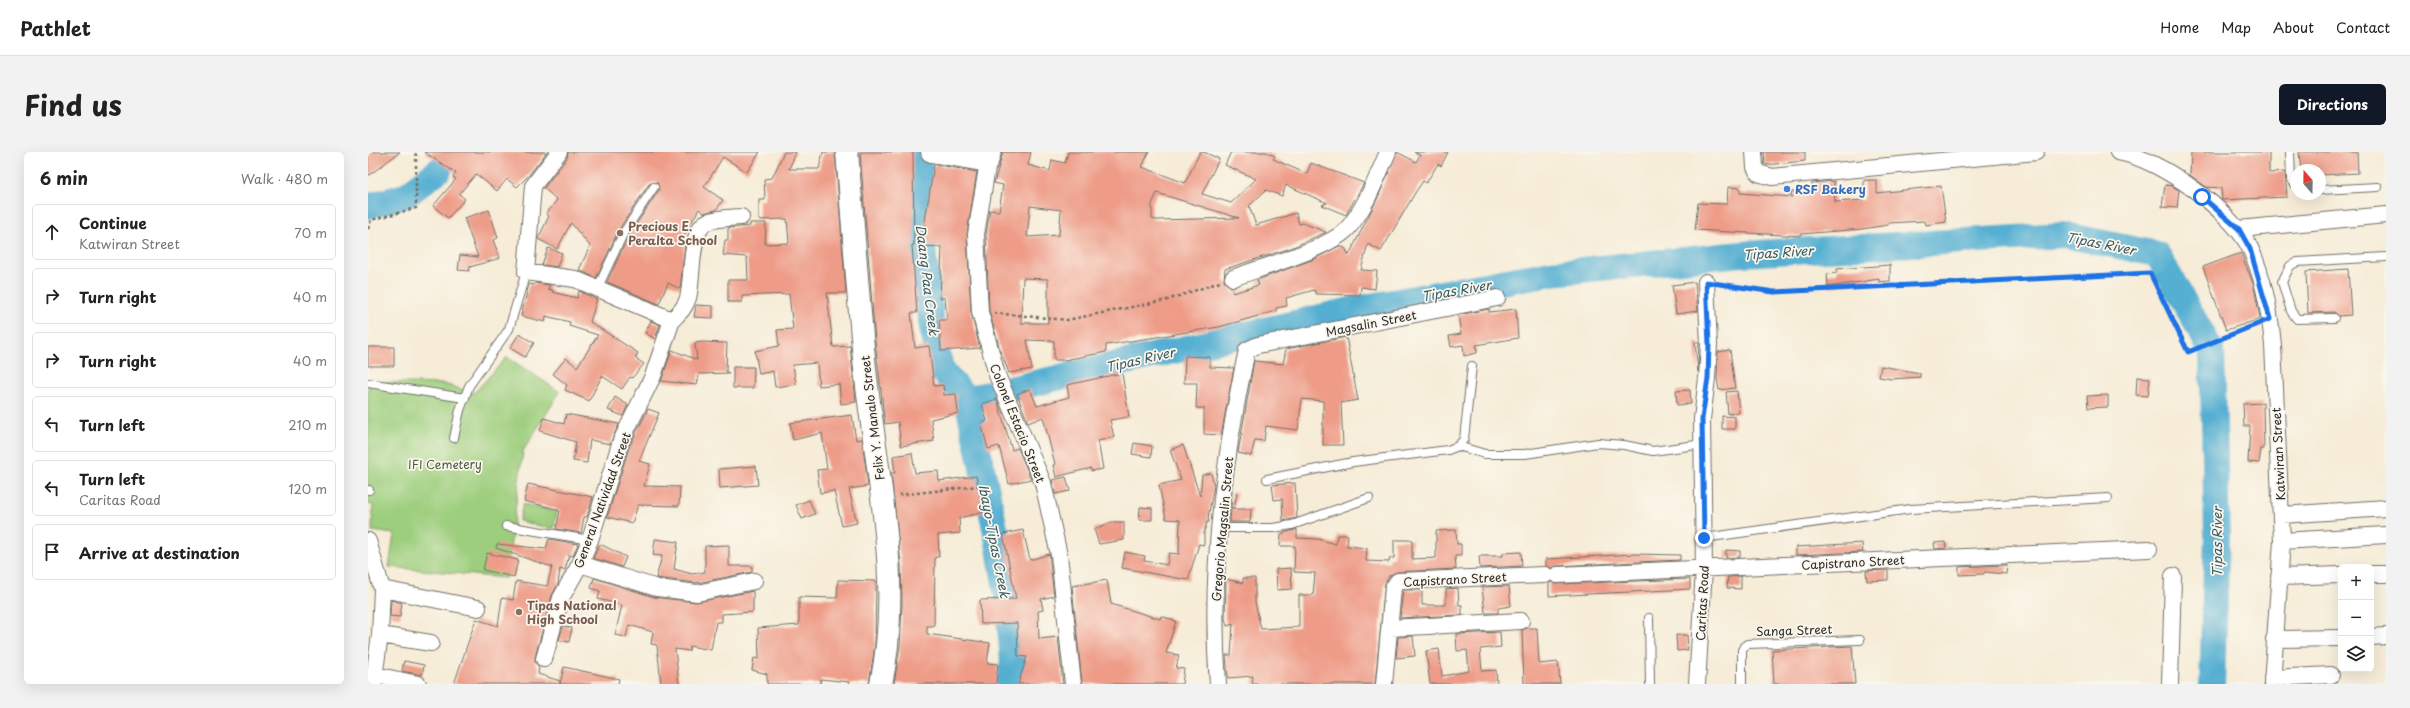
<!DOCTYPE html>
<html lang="en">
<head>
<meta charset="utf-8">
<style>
	body { margin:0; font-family:"Playpen Sans",sans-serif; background:#f2f2f2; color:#222 }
	.controls { position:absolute; right:12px; bottom:12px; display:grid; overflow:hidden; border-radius:6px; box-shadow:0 4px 16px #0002 }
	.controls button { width:36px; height:36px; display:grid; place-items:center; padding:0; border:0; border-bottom:1px solid #e0e0e0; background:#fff; color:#222; font:20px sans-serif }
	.compass { position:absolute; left:1922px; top:12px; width:36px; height:36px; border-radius:50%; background:#fff; box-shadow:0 4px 16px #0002; rotate:340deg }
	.stop { position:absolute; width:12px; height:12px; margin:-9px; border:3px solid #1a73e8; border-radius:50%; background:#fff }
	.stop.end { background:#1a73e8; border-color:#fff; box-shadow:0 1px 4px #0008 }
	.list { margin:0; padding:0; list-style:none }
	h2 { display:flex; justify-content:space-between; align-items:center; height:52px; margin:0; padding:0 16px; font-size:17px }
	h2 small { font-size:13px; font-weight:400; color:#767676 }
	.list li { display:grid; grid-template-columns:26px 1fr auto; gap:12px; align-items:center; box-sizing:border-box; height:56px; margin:0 8px 8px; padding:0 8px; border:1px solid #e0e0e0; border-radius:6px }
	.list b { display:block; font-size:15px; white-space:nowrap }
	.list p { margin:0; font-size:13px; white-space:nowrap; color:#767676 }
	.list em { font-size:13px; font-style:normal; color:#767676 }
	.icon { flex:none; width:22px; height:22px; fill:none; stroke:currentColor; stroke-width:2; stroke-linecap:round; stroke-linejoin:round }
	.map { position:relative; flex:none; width:2018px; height:532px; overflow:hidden; border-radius:6px }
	header { display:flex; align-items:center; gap:24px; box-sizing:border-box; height:56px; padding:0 20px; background:#fff; border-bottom:1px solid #e0e0e0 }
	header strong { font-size:19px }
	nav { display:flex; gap:22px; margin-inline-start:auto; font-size:14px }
	.intro { display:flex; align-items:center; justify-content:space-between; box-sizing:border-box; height:96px; padding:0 24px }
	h1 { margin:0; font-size:28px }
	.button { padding:10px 18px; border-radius:6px; background:#111827; color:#fff; font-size:14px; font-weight:700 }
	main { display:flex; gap:24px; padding:0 24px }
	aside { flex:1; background:#fff; border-radius:6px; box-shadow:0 4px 16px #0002 }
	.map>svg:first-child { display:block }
</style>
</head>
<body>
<header>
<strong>Pathlet</strong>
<nav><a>Home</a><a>Map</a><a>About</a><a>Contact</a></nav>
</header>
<div class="intro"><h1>Find us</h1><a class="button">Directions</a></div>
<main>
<aside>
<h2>6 min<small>Walk · 480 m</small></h2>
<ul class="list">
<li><svg class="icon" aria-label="ahead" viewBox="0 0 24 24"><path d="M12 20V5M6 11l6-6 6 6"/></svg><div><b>Continue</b><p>Katwiran Street</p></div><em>70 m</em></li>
<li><svg class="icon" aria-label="right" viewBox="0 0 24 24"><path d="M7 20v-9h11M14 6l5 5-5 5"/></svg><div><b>Turn right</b></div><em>40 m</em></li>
<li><svg class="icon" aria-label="right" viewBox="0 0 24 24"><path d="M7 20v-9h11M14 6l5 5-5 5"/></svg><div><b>Turn right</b></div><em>40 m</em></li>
<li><svg class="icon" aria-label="left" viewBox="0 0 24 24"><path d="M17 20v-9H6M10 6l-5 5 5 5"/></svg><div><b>Turn left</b></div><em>210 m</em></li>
<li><svg class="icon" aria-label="left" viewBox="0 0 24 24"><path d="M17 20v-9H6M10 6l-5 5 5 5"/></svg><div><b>Turn left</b><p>Caritas Road</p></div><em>120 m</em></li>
<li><svg class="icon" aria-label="arrive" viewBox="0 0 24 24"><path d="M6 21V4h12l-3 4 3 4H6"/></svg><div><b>Arrive at destination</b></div></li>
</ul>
</aside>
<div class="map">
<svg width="2018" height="532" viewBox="0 0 2018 532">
	<rect width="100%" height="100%" fill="#fbf7ec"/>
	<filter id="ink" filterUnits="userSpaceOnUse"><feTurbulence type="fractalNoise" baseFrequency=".025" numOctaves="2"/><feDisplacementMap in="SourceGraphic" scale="8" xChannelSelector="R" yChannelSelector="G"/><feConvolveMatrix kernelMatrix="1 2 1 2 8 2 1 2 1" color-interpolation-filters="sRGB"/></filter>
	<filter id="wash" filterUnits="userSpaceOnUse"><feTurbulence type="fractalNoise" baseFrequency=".012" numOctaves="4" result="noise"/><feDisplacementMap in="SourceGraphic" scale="16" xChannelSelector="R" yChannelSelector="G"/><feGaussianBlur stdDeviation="0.9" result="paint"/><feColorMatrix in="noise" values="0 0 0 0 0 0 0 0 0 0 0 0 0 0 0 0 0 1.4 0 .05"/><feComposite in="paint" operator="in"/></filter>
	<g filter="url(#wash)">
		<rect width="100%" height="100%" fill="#f6ecd7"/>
		<path fill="#9dce7d" stroke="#647c54" d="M139 205 192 240 155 299 138 426 21 415 26 382 4 379 5 353 0 352V230L76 232 106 241Z
			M155 352 189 360 185 377 151 369Z"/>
		<path fill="#54afd2" stroke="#406d7e" d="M62 14 73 25 56 43 16 59 0 61V42L31 33Z"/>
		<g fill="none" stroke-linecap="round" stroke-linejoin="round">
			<path stroke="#54afd2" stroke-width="26" d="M553 0 549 45 564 175 573 217 599 247 630 390 639 444 645 509 641 532
				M0 54 37 44 71 18
				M599 247 987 157 1183 121 1374 102 1697 83 1789 102 1844 199 1849 383 1844 532"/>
		</g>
		<g id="blocks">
			<path fill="#ee9c88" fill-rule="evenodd" d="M0 0H32L0 24Z
				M56 0H176L178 1 161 23 149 35 139 27 129 39 108 22 91 42 97 47 80 66 65 54 88 27 85 25 88 21Z
				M200 0H392L379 20 355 5 336 35 355 48 348 58 336 61 331 57 312 91 317 93 312 137 300 131 291 152 239 130 261 83 291 38 289 30 281 32 251 77 228 126 211 118 222 94 203 71 189 97 170 87 181 64 178 62 189 48 176 36 199 6Z
				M416 0H428L421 17H451L455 0H467L478 141H459L465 195 482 194 488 250 473 252 471 232 451 234 449 211 425 213 428 232 407 235 405 219 391 222 387 199 411 194 409 178 425 177 421 142 374 144V150H360V128H380L379 105 355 103 357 88H360V76L382 74V71H398L397 92 421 91 419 67 391 68V48H397L396 27 404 26Z
				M492 0H545L546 93H544L549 161H543L547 196 561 194 566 234 575 233 576 243 588 242 590 261 563 267 566 289 533 294 530 270 517 272 507 189Z
				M635 0H663L660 13 682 19 684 8 697 11 700 0H781L774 15 817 31 832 0H836L851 7 834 42 863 51 888 27 857 13 863 0H898L907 4 905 7 939 22 943 11 996 31 978 63 954 53 959 51 918 33 914 44 898 38 881 54 888 73 928 61 931 72 935 71 958 80 923 96 857 117 856 129 863 135 865 141 891 133 889 128 946 107 971 94 977 96 981 103 1011 43 1029 0 1048 10 1052 3 1046 0H1080L1073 14 1070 12 1058 31 1055 29 1047 41 1013 99 1000 92 993 118 1009 119 1007 137 993 135 992 143 948 142 946 138 918 146 919 154 908 156V159L851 175 738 193V200L697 208H686V189L659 188 664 217 641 221 632 198 621 158 618 83 622 58 631 59 635 33 626 31ZM789 41 871 66 788 68 784 67V52ZM662 54 693 58 691 83 659 85ZM655 126 680 127V171H653Z
				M1396 0H1437V9L1397 13Z
				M1823 0H1901V21L1917 20 1919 45 1854 48 1853 36 1838 35 1822 23Z
				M1931 0H1989L1990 21 1952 23V18H1933Z
				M566 12 609 20 599 82 603 160 612 196 573 199 571 168H579L577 146H572L574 95 553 94Z
				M1496 28H1509V41L1573 34 1578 70 1558 73 1557 69 1520 71V73L1494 77 1433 82V84L1327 78 1330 51 1359 52 1360 35 1372 36V41L1424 45 1423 40H1444V31L1466 29 1467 50 1496 48Z
				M1797 33 1804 34 1811 38 1809 56 1794 55Z
				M121 58 130 86 125 88 132 106 102 115 101 119 90 118 92 103 110 105 96 66Z
				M180 96 194 101 189 115 174 113Z
				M1873 101 1886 134 1892 167 1858 178 1835 115Z
				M1522 113V129L1511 130V127L1460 135 1459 122 1469 121V117Z
				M1980 117 1983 163 1971 164 1966 160 1940 161 1938 120Z
				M1327 130 1330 159 1308 162 1304 133Z
				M167 131 182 133 180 137 185 138 184 140 209 146 211 139 229 147 222 170 270 201 267 206 276 212 264 226 262 225 254 237 234 224 221 249 197 238 199 233 185 222 198 206 209 215 230 183 201 174 202 170 178 164 177 170 153 164 161 132 166 133Z
				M328 153 345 154V166L326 165Z
				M1121 157V160L1148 157 1150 186 1108 193 1109 201 1096 204 1095 193 1083 195 1081 184 1093 182 1090 163Z
				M283 169 292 173 287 187 277 181Z
				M151 182 166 191 157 205 142 196Z
				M978 185 990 248 973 251 975 293H955V249L934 247 930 278 898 274 896 289 887 288 883 304 870 301 886 209 915 212 918 197Z
				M334 190 359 191 358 220 361 221 331 222 329 233 293 229 304 198 329 208 327 191Z
				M1327 190H1331L1330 220Z
				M0 195H26V214H0Z
				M1362 198 1367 236 1351 238 1349 226 1350 200Z
				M817 204 842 205V215L866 216 853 283 836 282V256H828L829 231H816Z
				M1513 214 1552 221V225L1524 227 1511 225Z
				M365 215H386L385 236H365Z
				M754 221 761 265 742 268 746 285 730 289 735 317 723 319V316L688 325 685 313 687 312 675 265 660 271 649 242 662 237 669 254 701 245 699 233Z
				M1769 225 1782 226 1780 244 1768 243Z
				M1322 238 1323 252 1309 253 1308 239Z
				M1369 239 1371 261 1360 262 1358 240Z
				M1740 243V255L1720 256 1719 244Z
				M247 245 260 253 255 264 240 258Z
				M629 247 644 298 650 296 663 327 641 332 631 294 620 297 613 271 619 269 614 252Z
				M1895 251 1896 297H1893L1891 311 1880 310 1882 274H1876L1875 252Z
				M280 257 291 261 271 309 282 312 276 334 312 335 311 354 270 353 264 371 239 365 262 293Z
				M198 262 251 272 242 292 222 288 219 311 205 309 208 290 172 279 176 266 196 272Z
				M484 263 488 288 494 287 500 334 481 337 489 371 474 374 466 339 452 341 449 318 459 317 454 281 425 288 422 271Z
				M1354 264 1367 265V277H1354Z
				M766 291 784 294 783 305 764 302Z
				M815 293 832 344 834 323 843 321 846 334 840 366 841 370H839L836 380V393L831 392 820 428 754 416 757 400 777 404 776 409 799 413 801 401 811 402 812 368 798 367 791 333 813 328 802 298Z
				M544 301 547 321 570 319 571 329 608 324 617 360 591 366 592 381 570 383 571 405H567L566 474H559V482L622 491 619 511 630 512 628 532H526L532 494 534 453 533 413 523 321H527L525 304Z
				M388 314 390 333 352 336 351 317Z
				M698 325 702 339 687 342 684 328Z
				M927 331 929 366 915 369 914 347 906 348 904 333Z
				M160 332 225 345 219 365H216L213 381 188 377 192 359 188 358V357L156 349Z
				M864 340 869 341 866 356H863Z
				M441 348 447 362 434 367 428 353Z
				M772 355 784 356V368H771Z
				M863 357H883L882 370H862Z
				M744 370H756V388L731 392 726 377Z
				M929 377V386L950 387 968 392 969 383H980L979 394 999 396 998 409 1021 410 1022 406H1026V388H1044V407L1068 406V379L1088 378 1089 392H1093V404H1087L1088 417 1029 420 1022 423 1017 431 1007 532H884L885 524 860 526 858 503H863L865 472 859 474 857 466 858 427 875 431V426H887V450L893 477 931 475V443H945L947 421 926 420 927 394H912L913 382Z
				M655 378 662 408 681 402 686 444 673 447 675 458 670 459 671 487 690 485 695 532H650L659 505 650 504 649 471 613 472 612 448 648 447 635 382Z
				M181 387 210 392 205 404 201 403 197 418 192 417 190 432 184 443 167 505V510L171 515 170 522 192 529V532H86L108 467 130 474 134 446 145 448 148 429 179 434 184 415 128 396 129 392 178 397Z
				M287 387 310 390 306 417 324 422 337 420V394L361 393V414H384V420L329 431 288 426 294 404 285 403Z
				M1577 390 1578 396 1567 397 1566 391Z
				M1494 391 1495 400 1428 403V395Z
				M232 392 258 405 254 415 225 406Z
				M1358 398 1372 399V405L1358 406Z
				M1153 400 1154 414 1112 416 1111 404H1135V401Z
				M119 401 150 408 146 425 115 418Z
				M1267 402 1312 403V408L1189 414 1183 416 1178 414V407Z
				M1639 413 1638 422 1616 420V422L1591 423V415Z
				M923 416 924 437 909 438 908 417Z
				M1520 418V428L1499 429 1498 419Z
				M1373 424V437L1359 436 1360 425Z
				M226 426 286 445 328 450 385 439V460L354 462V470H348L343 498 322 494 321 499 307 497 311 532H293L289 493 283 492 285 480 261 473 258 485 247 483 254 453 230 447 232 439 223 436Z
				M1322 427V437L1181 444V432L1183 430 1189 432Z
				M470 428 508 429 507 492 501 532H480L481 530 453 527 452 532H399V522L384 518 386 506 391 507 390 476 431 473V445L469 446Z
				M739 428 743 452 792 467 793 464 808 469 798 501 811 503 808 516 816 517 814 532H714L704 434Z
				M1141 434 1143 454 1130 456V461H1117L1114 435Z
				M1090 436 1091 453H1094V463L1032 466 1035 438H1054V453H1078V437Z
				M23 448 34 451 32 465 22 464Z
				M195 474 204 476 201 490 191 488Z
				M1159 476H1169L1171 512 1190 510 1192 532H1156L1154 478Z
				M1132 480 1133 495 1112 497 1114 519 1128 518 1129 532H1062L1058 499 1071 497 1074 524 1101 519 1099 498 1089 499 1088 482Z
				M1308 483H1319L1320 498 1309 499Z
				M1045 484 1047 504 1028 506 1030 485Z
				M1484 494 1487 532H1406L1404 498Z
				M36 509 56 513 54 523 34 519Z
				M196 515 251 527 250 532H192Z"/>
		</g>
	</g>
	<g filter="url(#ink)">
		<use href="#blocks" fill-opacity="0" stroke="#726f67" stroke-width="1"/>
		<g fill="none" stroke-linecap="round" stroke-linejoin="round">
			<defs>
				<path id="service" d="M1922 0 1923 27 1928 33
					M1952 38 2010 35
					M230 135 256 80 286 35
					M1966 166 1929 167 1923 159 1914 130 1922 114 1929 110 2018 105
					M0 231 97 246
					M86 286 92 258 101 234 141 177 158 120
					M1090 294 1117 302H1157L1230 291 1256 293 1285 299 1335 292
					M899 327 985 310 1080 298 1090 294 1096 287 1104 214
					M0 338H1
					M138 374 222 388
					M852 376H905L924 373 1001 346
					M1336 386 1543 357 1740 346
					M1281 466 1282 532
					M1374 532V498L1379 492 1492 488"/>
				<path id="minor" d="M191 0 165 34 158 120 207 127 304 168
					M1386 0 1387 15 1390 21 1404 25 1668 0
					M1750 0C1791 6 1864 59 1882 96 1896 125 1902 162 1905 193L1914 389 1904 532
					M620 10 608 82 612 160 629 223 675 331 691 403 705 532
					M1871 77 2018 63
					M865 126C894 115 961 97 980 76 998 55 1009 25 1020 0
					M304 168C311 161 317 156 320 146 325 129 321 78 339 70 349 66 363 66 373 65
					M1914 363 2018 356
					M0 389 14 437 12 483 5 532
					M1914 389 2018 383
					M212 412 289 436 329 441 386 429
					M2003 422H2018
					M1189 423 1781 397
					M1911 425 1973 423
					M14 437 110 456
					M1022 476 1153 469
					M12 483 63 491
					M2003 485 2018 484
					M1906 487 1973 486
					M176 507 193 446 212 412 222 388 253 289 285 224 304 168
					M7 523 50 532
					M1904 526 1963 523
					M850 532C841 421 855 308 879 198L890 193 1129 146
					M1016 532 1025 436 1030 429 1177 423
					M1329 532 1336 417 1334 267 1339 226 1341 192 1338 130
					M1802 532 1805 424"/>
				<path id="tertiary" d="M563 0 620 10 623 0"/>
				<path id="secondary" d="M479 0C485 72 490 145 497 217 508 320 535 428 513 532"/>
			</defs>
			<use href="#service" stroke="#726f67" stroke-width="10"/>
			<use href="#minor" stroke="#726f67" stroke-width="18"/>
			<use href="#tertiary" stroke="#726f67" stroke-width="22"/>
			<use href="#secondary" stroke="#726f67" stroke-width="24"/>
			<path stroke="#726f67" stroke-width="2.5" stroke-dasharray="3 3" stroke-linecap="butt" d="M0 77 3 68 48 56V3L46 0
				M1352 132 1406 140 1783 121 1821 200 1888 173
				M626 161 699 168 799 148 852 130
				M531 343 611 334"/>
			<use href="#service" stroke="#fff" stroke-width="8"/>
			<use href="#minor" stroke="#fff" stroke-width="16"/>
			<use href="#tertiary" stroke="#fff" stroke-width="20"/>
			<use href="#secondary" stroke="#fff" stroke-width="22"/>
		</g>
	</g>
	<g fill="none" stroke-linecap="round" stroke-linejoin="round" filter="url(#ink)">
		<path stroke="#1a73e8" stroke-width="5" d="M1336 386 1334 267 1340 226 1341 192 1338 130 1406 140 1782 121 1820 200 1902 167 1882 97 1871 77 1834 45"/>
	</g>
	<circle fill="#3f7fe0" stroke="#fbf7ec" stroke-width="1.5" cx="1419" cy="37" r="4"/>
	<g fill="#8d6e63" stroke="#fbf7ec" stroke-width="1.5">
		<circle cx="252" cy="81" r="4"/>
		<circle cx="151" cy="460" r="4"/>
	</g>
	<g text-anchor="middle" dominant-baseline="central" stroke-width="3.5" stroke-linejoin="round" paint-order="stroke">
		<g font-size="12" font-weight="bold" fill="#366cbe" stroke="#fbf7ec" text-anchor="start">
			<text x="1427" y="37">RSF Bakery</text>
		</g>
		<g font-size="12" font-weight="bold" fill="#785e54" stroke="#fbf7ec" text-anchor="start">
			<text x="260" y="74">Precious E.<tspan x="260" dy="14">Peralta School</tspan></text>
			<text x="159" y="453">Tipas National<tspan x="159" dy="14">High School</tspan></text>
		</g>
		<g font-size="12" fill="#2b2b2b" stroke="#fbf7ec">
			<text transform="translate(1003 171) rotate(-11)">Magsalin Street</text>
			<text transform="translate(504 266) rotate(-97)">Felix Y. Manalo Street</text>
			<text transform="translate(650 271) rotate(68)">Colonel Estacio Street</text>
			<text transform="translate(1910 302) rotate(-93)">Katwiran Street</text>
			<text transform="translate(234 348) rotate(-70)">General Natividad Street</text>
			<text transform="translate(854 377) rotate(-85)">Gregorio Magsalin Street</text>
			<text transform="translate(1485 410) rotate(-3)">Capistrano Street</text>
			<text transform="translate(1087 427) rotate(-3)">Capistrano Street</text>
			<text transform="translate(1334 451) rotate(-87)">Caritas Road</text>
			<text transform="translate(1426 478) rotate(-2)">Sanga Street</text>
		</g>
		<g font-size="12" fill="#4d5c44" stroke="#fbf7ec">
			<text x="77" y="312">IFI Cemetery</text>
		</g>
		<g font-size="13" font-style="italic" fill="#395965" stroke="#fbf7ec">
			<text transform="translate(1733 91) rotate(11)">Tipas River</text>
			<text transform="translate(1410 100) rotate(-4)">Tipas River</text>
			<text transform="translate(560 128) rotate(83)">Daang Paa Creek</text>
			<text transform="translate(1088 138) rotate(-10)">Tipas River</text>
			<text transform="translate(772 207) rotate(-13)">Tipas River</text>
			<text transform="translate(627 389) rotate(79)">Ibayo-Tipas Creek</text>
			<text transform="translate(1848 390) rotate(-90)">Tipas River</text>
		</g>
	</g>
</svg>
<div class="controls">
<button>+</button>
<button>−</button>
<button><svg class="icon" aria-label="layers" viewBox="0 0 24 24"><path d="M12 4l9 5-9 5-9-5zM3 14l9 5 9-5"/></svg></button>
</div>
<svg class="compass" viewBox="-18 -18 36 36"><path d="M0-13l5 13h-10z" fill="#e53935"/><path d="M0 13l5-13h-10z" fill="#767676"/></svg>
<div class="stop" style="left:1834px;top:45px"></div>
<div class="stop end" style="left:1336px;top:386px"></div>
</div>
</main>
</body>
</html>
